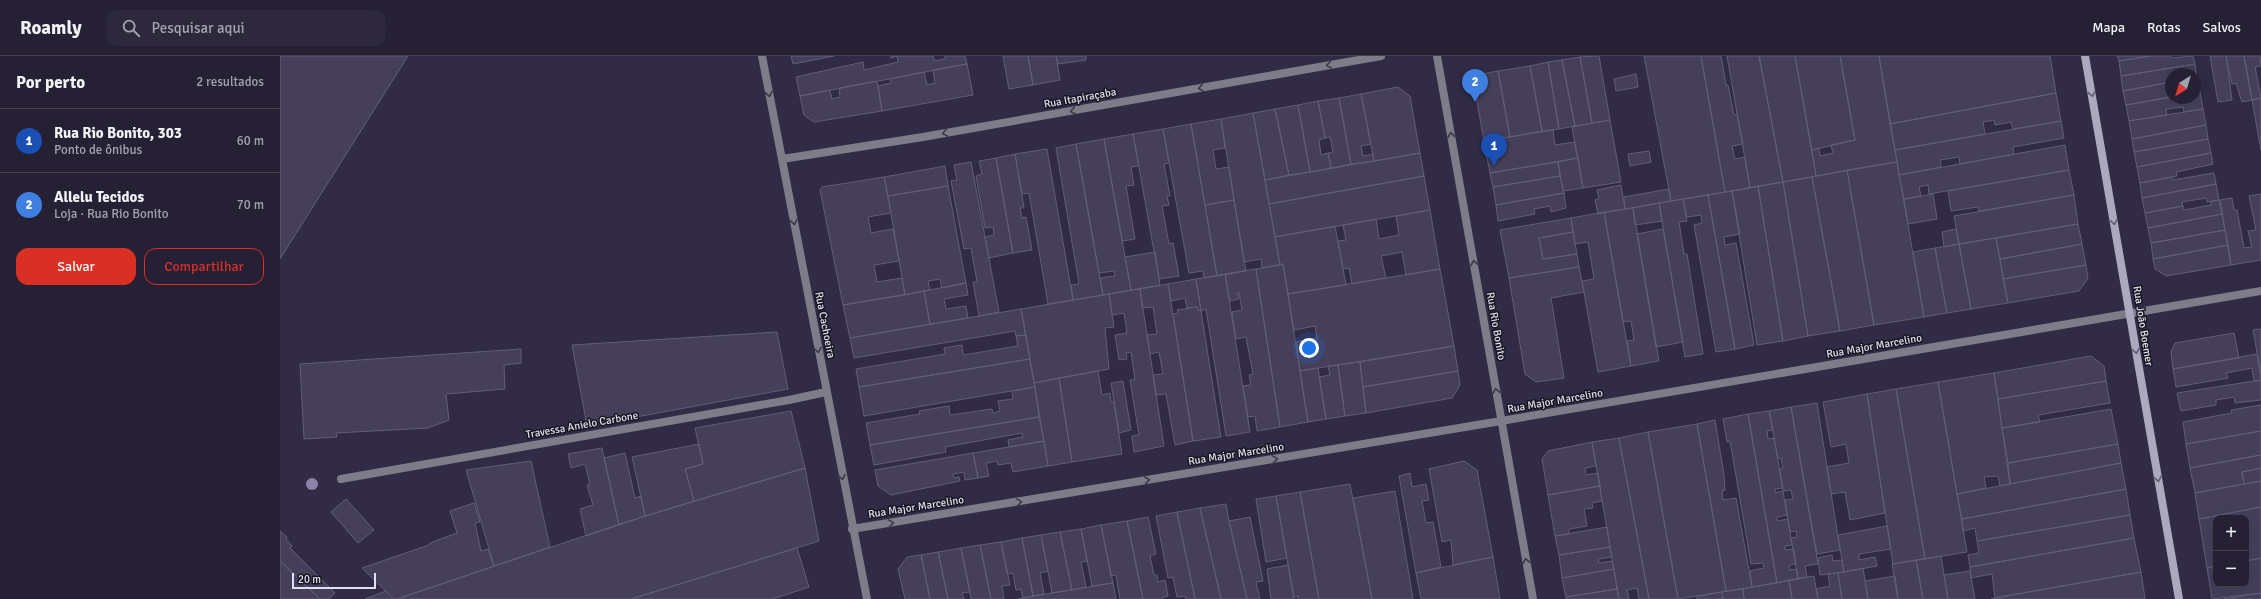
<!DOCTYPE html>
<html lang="pt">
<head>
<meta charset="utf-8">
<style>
	body { margin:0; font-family:Signika,sans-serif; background:#2d283c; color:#f1f3f6 }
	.controls { position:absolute; right:12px; bottom:12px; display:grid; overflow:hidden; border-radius:8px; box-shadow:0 4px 16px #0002 }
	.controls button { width:36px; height:36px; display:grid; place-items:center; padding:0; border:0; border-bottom:1px solid #423e4f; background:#252034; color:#f1f3f6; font:20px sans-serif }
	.compass { position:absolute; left:1885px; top:12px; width:36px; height:36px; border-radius:50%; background:#252034; box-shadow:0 4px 16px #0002; rotate:217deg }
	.scale { position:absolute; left:12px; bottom:10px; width:84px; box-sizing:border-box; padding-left:4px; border:2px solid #e2dff0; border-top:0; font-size:11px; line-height:14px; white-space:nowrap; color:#e2dff0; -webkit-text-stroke:3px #181621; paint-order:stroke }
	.you { position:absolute; left:1029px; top:292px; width:14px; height:14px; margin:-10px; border:3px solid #fff; border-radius:50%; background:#1a73e8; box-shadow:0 0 0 6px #1a73e833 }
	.badge { display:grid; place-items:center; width:26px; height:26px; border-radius:50%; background:#d93025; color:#fff; font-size:13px; font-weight:700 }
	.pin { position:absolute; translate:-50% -33px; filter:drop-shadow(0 1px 2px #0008) }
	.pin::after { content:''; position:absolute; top:21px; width:14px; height:12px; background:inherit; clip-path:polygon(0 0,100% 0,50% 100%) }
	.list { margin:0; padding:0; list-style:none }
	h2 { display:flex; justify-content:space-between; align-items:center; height:52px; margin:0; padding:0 16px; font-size:17px }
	h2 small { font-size:13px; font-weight:400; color:#a3a3ac }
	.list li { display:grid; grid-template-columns:26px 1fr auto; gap:12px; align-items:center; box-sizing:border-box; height:64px; padding:0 16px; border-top:1px solid #423e4f }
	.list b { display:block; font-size:15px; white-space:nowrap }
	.list p { margin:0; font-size:13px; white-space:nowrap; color:#a3a3ac }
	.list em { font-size:13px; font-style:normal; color:#a3a3ac }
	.actions { display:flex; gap:8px; padding:12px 16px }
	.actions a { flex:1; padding:9px 0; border:1px solid #d93025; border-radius:12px; text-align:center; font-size:14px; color:#d93025 }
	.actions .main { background:#d93025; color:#fff }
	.icon { flex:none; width:22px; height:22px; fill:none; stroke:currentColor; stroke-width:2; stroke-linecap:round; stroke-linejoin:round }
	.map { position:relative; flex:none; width:1981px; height:543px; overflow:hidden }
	header { display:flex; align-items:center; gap:24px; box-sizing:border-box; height:56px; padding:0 20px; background:#252034; border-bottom:1px solid #423e4f }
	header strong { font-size:19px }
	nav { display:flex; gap:22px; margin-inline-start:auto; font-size:14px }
	.search { width:280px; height:36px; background:#2d283c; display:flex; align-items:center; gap:10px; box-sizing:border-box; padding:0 14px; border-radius:12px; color:#a3a3ac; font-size:15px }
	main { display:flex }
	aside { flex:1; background:#252034 }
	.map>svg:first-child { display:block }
</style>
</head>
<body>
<header>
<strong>Roamly</strong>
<div class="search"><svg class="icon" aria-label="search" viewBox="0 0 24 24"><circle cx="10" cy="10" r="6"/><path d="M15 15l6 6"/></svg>Pesquisar aqui</div>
<nav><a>Mapa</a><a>Rotas</a><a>Salvos</a></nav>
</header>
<main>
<aside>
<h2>Por perto<small>2 resultados</small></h2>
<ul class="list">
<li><span class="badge" style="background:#1a4fb4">1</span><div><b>Rua Rio Bonito, 303</b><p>Ponto de ônibus</p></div><em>60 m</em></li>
<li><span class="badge" style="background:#3f7fe0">2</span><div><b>Allelu Tecidos</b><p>Loja · Rua Rio Bonito</p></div><em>70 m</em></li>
</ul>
<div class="actions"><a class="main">Salvar</a><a>Compartilhar</a></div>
</aside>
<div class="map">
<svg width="1981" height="543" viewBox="0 0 1981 543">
	<rect width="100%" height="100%" fill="#312b45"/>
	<path fill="#453f5a" stroke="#635d7a" d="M0 0H128L0 203Z
		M511 0H554L513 8Z
		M611 0H653L654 5 665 3V0H685L687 8 520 40 516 21 583 6 584 14 618 6 617 0 611 2Z
		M723 0H748L753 29 729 33Z
		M748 0H776L780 24 753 29Z
		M776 0H806V4L778 8Z
		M1319 0 1330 64 1312 67 1300 1Z
		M1364 0H1421L1445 136 1391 145Z
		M1421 0H1441L1446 29H1448L1454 59 1457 58 1463 88 1452 90 1455 103 1465 101 1470 132 1445 136Z
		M1447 0H1479L1503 126 1470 132Z
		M1479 0H1515L1536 120 1503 126Z
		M1515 0H1560L1575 84 1532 94Z
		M1560 0H1599L1617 106 1536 120 1532 94 1539 92 1540 100 1553 97 1551 89 1575 84Z
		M1599 0H1770L1776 37 1610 68Z
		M1837 0H1871L1839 5Z
		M1871 0H1891V2L1913 0 1915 8 1841 20 1839 5Z
		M1930 0H1946L1952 44 1938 46Z
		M1946 0H1964L1972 44 1962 46 1956 27 1952 28Z
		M1964 0H1980L1981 10 1975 11 1981 42 1972 44Z
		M1300 1 1312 67 1295 70 1282 4Z
		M1282 4 1295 70 1279 73 1268 6Z
		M1268 6 1279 73 1262 75 1250 10Z
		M687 8 693 39 602 55 598 30 611 27 610 23 644 16 647 29 655 27 653 14Z
		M1915 8 1917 22H1915V18H1891V26L1843 35 1841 20Z
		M1250 10 1262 75 1230 81 1218 15Z
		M1218 15 1230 81 1204 85 1194 28 1203 18Z
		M1356 18 1358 31 1336 35 1334 23Z
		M1915 22H1917L1920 36 1915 37Z
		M597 25 602 55 534 66 524 59 520 40 550 34 552 43 560 41 559 32Z
		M1891 26V41L1846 49 1843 35Z
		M1118 31 1130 40 1140 97 1094 105 1081 38Z
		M1920 36 1923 53 1904 56 1903 51 1886 53 1887 59 1849 65 1846 49 1891 41 1915 42V37Z
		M1776 37 1781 65 1733 73 1731 66 1715 69 1714 64 1703 66 1705 78 1615 94 1610 68Z
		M1081 38 1091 88 1081 90 1083 100 1093 98 1094 105 1071 108 1059 42Z
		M1059 42 1071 108 1051 112 1048 97 1053 96 1050 81 1045 82 1038 45Z
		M1981 42V94L1972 44Z
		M1038 45 1045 82 1039 84 1041 99 1048 97 1051 112 1030 116 1018 49Z
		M1018 49 1030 116 1009 119 995 53Z
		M995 53 1009 119 985 124 973 57Z
		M1923 53 1926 69 1852 83 1849 65Z
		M973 57 1000 209 982 212 981 203 964 206 941 63Z
		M941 63 945 92 933 94 936 113 949 111 954 144 925 149 911 68Z
		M1330 64 1341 126 1303 132 1292 71Z
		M1781 65 1784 82 1733 91 1734 98 1680 108 1679 101 1660 104 1661 111 1619 119 1615 94Z
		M911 68 937 220 924 222 923 215 909 217 883 73Z
		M1926 69 1928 83 1854 96 1852 83Z
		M883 73 889 107 884 108 890 140H887L889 149 882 150 889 188 893 187 899 220 879 223 853 78Z
		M1273 74 1275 89 1294 86 1298 102 1210 117 1204 85Z
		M853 78 859 110 851 111 854 129 846 130 855 183 842 185 824 83Z
		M824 83 851 234 823 239 820 222 835 220 834 215 819 217 796 88Z
		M1928 83 1931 97 1857 111 1854 96Z
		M796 88 823 239 793 244 791 229 799 228 776 92Z
		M1785 89 1789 114 1649 138 1648 129 1639 131 1641 140 1624 143 1619 119Z
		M767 93 793 244 768 248 749 137 742 138 735 98Z
		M1369 95 1371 106 1350 110 1348 98Z
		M1140 97 1144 120 989 148 985 124Z
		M1931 97 1933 108 1896 116 1897 120 1860 127 1857 111Z
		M735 98 744 152H740L742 162 746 161 752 194 733 197 716 102Z
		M716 102 733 197 709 202 705 181 714 179 713 171 705 172 696 120 702 118 699 105Z
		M1298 102 1303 132 1283 135 1278 106Z
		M691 106 719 256 699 260 693 226H697L691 192 684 193 671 125 677 124 674 109Z
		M1278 106 1280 120 1213 131 1210 117Z
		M1617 106 1644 261 1594 269 1567 114Z
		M665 110 668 130 608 140 604 121Z
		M1567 114 1594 269 1560 275 1532 121Z
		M1789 114 1794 139 1699 155 1698 151 1671 155 1668 135Z
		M1934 117 1936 128 1862 142 1860 127 1892 121 1893 124Z
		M1144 120 1150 154 995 181 989 148Z
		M1280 120 1284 137 1216 149 1213 131Z
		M604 121 611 157 588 161 591 177 613 173 619 205 594 209 597 226 622 222 625 239 563 249 540 134 542 131Z
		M1532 121 1560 275 1528 280 1503 126Z
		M1503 126 1528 280 1503 285 1478 130Z
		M1936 128 1939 144 1927 146 1926 142 1902 146 1903 150 1865 157 1862 142Z
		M1341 129 1345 153 1318 158 1315 144 1319 143 1317 134Z
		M668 130 686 227 662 232 660 223 648 225 650 234 625 239 608 140Z
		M1478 130 1503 285 1477 289 1452 135Z
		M1389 133 1391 145 1345 153 1344 141Z
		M1452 135 1460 178 1444 181 1445 189 1456 187 1474 289 1455 293 1428 139Z
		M1284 137 1286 152 1271 156 1270 150 1254 153 1255 158 1218 165 1216 149Z
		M1653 138 1657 163 1628 168 1624 143Z
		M1981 138V204L1951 209 1940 144 1952 142 1954 154H1957L1964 192 1972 191 1968 175 1976 174 1969 140Z
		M1428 139 1455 293 1436 296 1414 169 1422 167 1421 159 1407 161 1403 143Z
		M1794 139 1798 168 1679 188 1674 160Z
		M1403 143 1407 165 1399 166 1404 198H1407L1423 298 1405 301 1379 147Z
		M954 144 966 215 937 220 925 149Z
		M1939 144 1942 158 1868 172 1865 157 1903 150 1904 154 1931 149V145Z
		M1379 147 1382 165 1355 169 1353 152Z
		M1353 152 1379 305 1351 310 1347 285 1354 284 1351 265 1343 266 1324 156Z
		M1150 154 1160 213 1126 219 1122 196 1101 200 1106 222 1072 228 1069 212 1063 213 1058 185 1066 184 1063 169 1096 163 1099 183 1119 179 1116 160Z
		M1324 156 1351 310 1318 316 1302 225 1314 223 1308 186 1295 188 1291 162Z
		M1942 158 1945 174 1871 187 1868 172Z
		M1291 162 1293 176 1259 182 1263 203 1297 198 1299 211 1229 222 1220 174Z
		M1798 168 1802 188 1720 203 1716 182Z
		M1055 170 1066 229 1008 238 1003 208 1000 209 995 181Z
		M1383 173 1403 286 1376 291 1357 178Z
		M1676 173 1679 188 1664 191 1662 176Z
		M1945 174 1948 189 1873 203 1871 187Z
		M1293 176 1297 198 1263 203 1259 182Z
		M1716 182 1728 247 1691 253 1679 188Z
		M1679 188 1691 253 1667 257 1655 192Z
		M1802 188 1806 209 1723 223 1720 203Z
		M1948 189 1951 209 1886 220 1875 213 1873 203Z
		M1655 192 1667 257 1644 261 1633 196Z
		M875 196 880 229 851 234 845 201Z
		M1003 208 1028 366 1000 371 976 213Z
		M1806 209 1808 222 1799 235 1728 247 1723 223Z
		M1299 211 1304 236 1271 242 1284 322 1256 326 1245 318 1229 222Z
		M976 213 1000 371 977 375 975 360 968 361 963 330 971 329 969 319 973 318 966 281 956 283 952 256 962 254 959 236 957 237 959 243 950 245 945 218Z
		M1160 213 1174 290 1020 315 1016 286 1037 282 1035 270 1014 274 1008 238Z
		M945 218 970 376 946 380 926 253 921 255 916 223Z
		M916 223 921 255 918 254 917 251 907 252 905 242 891 245 888 228Z
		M686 227 688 239 664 243 666 253 686 250 688 262 650 268 644 235Z
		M888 228 913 385 895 389 886 338 876 339 873 319 883 318 879 296 870 298 867 279 877 278 873 251 862 252 860 233Z
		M860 233 884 390 854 396 852 380 859 379 850 324H855L851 296 846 297 847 303 839 304 835 279 847 277 844 257 832 259 829 238Z
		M644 235 650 268 570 282 563 249Z
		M829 238 834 271 825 272 829 313 754 327 741 253Z
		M917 251 918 254 921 255 941 381 913 385 893 258 898 257 897 254Z
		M741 253 746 279 736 280 735 275 574 302 570 282Z
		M1980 273H1981V318L1973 274Z
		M497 276 508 333 307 370 292 289Z
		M1954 277 1959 302 1893 313 1891 296 1895 287Z
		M746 279 750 303 579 331 576 313 665 298 664 292 682 289 683 299 738 290 736 280Z
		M1174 290 1178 315 1083 331 1080 306Z
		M241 293V307L224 309 225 333 166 338 169 364 148 372 56 377 57 381 24 383 20 308Z
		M1977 298 1981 324 1974 325 1972 312 1946 317 1948 322 1896 331 1893 313Z
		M1811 300 1824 310 1826 325 1718 343 1714 317Z
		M750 303 755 331 584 360 579 331Z
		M1080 306 1086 357 1065 360 1058 309Z
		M1058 309 1065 360 1046 363 1039 321 1050 319 1048 310Z
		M1038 312 1046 363 1028 366 1020 315Z
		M818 315 822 339 830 337 831 346H834L842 398 792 406 779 322Z
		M1178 315 1180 329 1172 342 1086 357 1083 331Z
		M1714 317 1730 428 1720 430 1718 420 1704 421 1706 432 1677 438 1658 326Z
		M779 322 792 406 768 410 754 327Z
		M1981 324V344L1955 347 1954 341 1936 344V349L1901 355 1897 337Z
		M843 325 851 374 839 377 831 327Z
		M1826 325 1830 347 1758 359 1760 366 1722 372 1718 343Z
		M1658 326 1687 496 1645 503 1616 333Z
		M755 331 759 361 590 389 586 367 640 358 639 355 669 350 670 359 712 353 713 357 720 355 718 345 733 343 732 335Z
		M1616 333 1645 503 1613 508 1587 338Z
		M1587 338 1605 457 1570 464 1565 436 1551 438 1547 411 1569 407 1566 388 1551 391 1543 346Z
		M1537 347 1560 494 1537 498 1511 351Z
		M1981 349V375L1906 388 1903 366 1952 357 1951 354Z
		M1511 351 1538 508 1525 510 1527 521 1518 523 1511 482 1517 481 1516 475 1510 476 1505 444 1513 443 1511 434 1503 435 1499 413H1503L1501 402 1498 403 1489 355Z
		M1831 353 1838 388 1728 407 1722 372Z
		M511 355 525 412 414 445 405 413 423 408 415 372Z
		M1489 355 1493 374 1487 375 1488 383 1494 382 1503 432 1495 433V437L1503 435 1507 459 1497 461V465L1508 463 1512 489 1505 490V494L1514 493 1516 508 1509 509 1510 514 1517 513 1518 523 1497 527 1468 358Z
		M1468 358 1497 527 1472 531 1470 515 1484 512 1483 507 1471 508 1450 385 1447 386 1443 363Z
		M759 361 764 385 729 391 728 384 743 381 742 377 665 391 666 396 594 409 590 389Z
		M1435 364 1444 419 1445 434 1442 435 1443 444 1456 442 1472 531 1446 535 1417 368Z
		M1417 368 1446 535 1398 543 1368 376Z
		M1981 375V399L1910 412 1906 388Z
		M1368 376 1398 543H1369L1339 382Z
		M1339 382 1369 543H1359L1357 532 1347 534 1349 543H1339L1312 386Z
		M764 385 768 410 733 416 731 407 718 409 717 405 706 407 709 420 698 422 693 397Z
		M1312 386 1316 410 1305 412 1306 419 1318 417 1320 430 1268 439 1262 403 1268 395Z
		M419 388 423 408 405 413 414 445 365 460 352 401Z
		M1838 388 1841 407 1730 428 1728 407Z
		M322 392 339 469 306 480 300 453 313 449 307 429 310 428 305 408 291 412 288 398Z
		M345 397 355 442 361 440 365 460 339 469 324 402Z
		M693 397 698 422 685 424 684 416 673 418 674 422 679 421 680 425 611 439 598 430 595 414Z
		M1981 399V412L1962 416 1964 428 1915 437 1910 412Z
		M251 405 270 491 214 510 186 414Z
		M1184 405 1197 414 1213 501 1173 509 1171 484 1162 486 1149 413Z
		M1841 407 1846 433 1682 463 1677 438Z
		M525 412 539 485 351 543H117L346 466Z
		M1981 412V425L1964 428 1962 416Z
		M1130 417 1132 431 1146 428 1149 444 1142 445 1146 467 1153 466 1161 511 1136 517 1119 420Z
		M1981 425V451L1919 463 1915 437Z
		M1070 428 1092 543H1039L1020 436Z
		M1320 430 1322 445 1312 447 1313 452 1304 453 1307 470 1289 473V478L1275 480 1268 439Z
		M1846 433 1850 459 1697 485 1695 472 1683 475 1682 463Z
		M1115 435 1133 543H1092L1073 442Z
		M1020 436 1039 543H1018V540L1014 541 1008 509 996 440Z
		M996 440 1007 502 986 506 976 443Z
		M66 443 94 474 78 487 51 456Z
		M194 447 200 466 195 467 201 495 208 493 214 510 117 543H114L82 512 149 489 150 487 177 477 170 455Z
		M946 448 949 465 967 543H941L920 452Z
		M1981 451V502L1966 505V462H1936V510L1927 512 1919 463Z
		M920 452 941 543H915L897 456Z
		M897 456 915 543H906L905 540 897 541 893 521 888 522 876 460Z
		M1850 459 1854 482 1690 511 1688 499 1699 497 1697 485Z
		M868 461 876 498 870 500 874 519H877L878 526 885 524 888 540 883 541V543H863L847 465Z
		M970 461 983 525 976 526 980 543H967L949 465Z
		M847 465 863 543H840L836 519 831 520 821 469Z
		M821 469 833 527 812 530 801 473Z
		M1607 470 1611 493 1579 498V504L1595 501 1597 510 1564 516 1558 479Z
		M1327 471 1330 491 1279 499 1275 480Z
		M801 473 807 505 801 506 806 531 792 534 780 476Z
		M0 475 7 481 6 483 12 490 10 492 55 537 49 543H40L0 505Z
		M780 476 792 534 772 537 761 479Z
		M761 479 768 515 760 517 764 538 753 540 742 482Z
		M742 482 753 540 743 542 741 533 736 534 733 517 727 518 721 486Z
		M1854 482 1861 516 1715 542 1712 518 1691 522 1690 511Z
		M721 486 730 529 722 530 724 543H711L700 489Z
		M700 489 711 543H691L681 492Z
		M1330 491 1332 501 1318 503 1319 507 1332 505 1334 513 1282 522 1279 499Z
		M517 492 529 531 493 543H351Z
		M681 492 690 536 682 537 684 543H668L658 496Z
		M658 496 668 543H650L641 499Z
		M641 499 650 543H625L618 513 627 501Z
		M1552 499 1553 505 1562 504 1564 516 1540 519 1538 502Z
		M1661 500 1668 543H1643L1636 504Z
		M1213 501 1220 543H1141L1136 517Z
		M1981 502V537L1932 543 1927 512 1936 510V528H1966V505Z
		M1636 504 1643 543H1618L1612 508Z
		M0 505 40 543H0Z
		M1008 509 1014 543H991L987 513Z
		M1583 512 1588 543H1562L1558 517Z
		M1334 513 1337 533 1286 541 1282 522Z
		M1690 515 1695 543H1668L1664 519Z
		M1861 516 1865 543H1711L1715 542Z
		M1558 517 1562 543H1538L1536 533 1550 530 1548 518Z
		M1534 520 1538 543H1512L1509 524Z
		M1615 520 1618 543H1588L1585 525Z
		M1509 524 1512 543H1464L1463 533Z
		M833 527 836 543H738L772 537Z
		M1337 533 1339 543H1286V541Z
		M1463 533 1464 543H1443L1442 536Z
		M106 535 114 543H85Z
		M1442 536 1443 543H1417L1416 541Z
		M1981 537V543H1944Z"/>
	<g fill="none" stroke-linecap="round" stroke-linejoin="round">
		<path stroke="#7f7c8a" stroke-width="8" d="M61 423 509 344 546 336"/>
		<path stroke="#7f7c8a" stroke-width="8" d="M502 103 643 81 1101 0
			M572 473 1221 365 1981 235"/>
		<path stroke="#7f7c8a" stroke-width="8" d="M482 0 587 543
			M1157 0 1253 543"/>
		<path stroke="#aca8be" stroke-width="8" d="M1805 0 1899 543"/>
	</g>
	<circle fill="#8c83ab" cx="32" cy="428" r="6"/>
	<defs><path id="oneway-chevron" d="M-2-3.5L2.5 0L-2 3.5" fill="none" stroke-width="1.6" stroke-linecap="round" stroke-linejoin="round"/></defs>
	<g stroke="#3c3a46">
		<use href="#oneway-chevron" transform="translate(1049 9) rotate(170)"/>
		<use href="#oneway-chevron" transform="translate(921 32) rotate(170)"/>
		<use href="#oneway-chevron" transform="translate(489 38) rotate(79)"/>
		<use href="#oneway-chevron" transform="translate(793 55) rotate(170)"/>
		<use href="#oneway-chevron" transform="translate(665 77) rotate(170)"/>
		<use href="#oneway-chevron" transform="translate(1171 79) rotate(-100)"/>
		<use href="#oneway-chevron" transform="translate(514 166) rotate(79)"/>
		<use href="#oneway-chevron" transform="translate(1194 207) rotate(-100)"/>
		<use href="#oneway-chevron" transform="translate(538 294) rotate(79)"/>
		<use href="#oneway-chevron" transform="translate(1216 335) rotate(-100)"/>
		<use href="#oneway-chevron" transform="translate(995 403) rotate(-9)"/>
		<use href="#oneway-chevron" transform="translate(562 421) rotate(79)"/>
		<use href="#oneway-chevron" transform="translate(867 424) rotate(-9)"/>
		<use href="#oneway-chevron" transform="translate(739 446) rotate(-9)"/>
		<use href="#oneway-chevron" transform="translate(611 467) rotate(-9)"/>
		<use href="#oneway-chevron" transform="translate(1246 505) rotate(-100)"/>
	</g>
	<g stroke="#625f70">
		<use href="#oneway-chevron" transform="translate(1812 38) rotate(80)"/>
		<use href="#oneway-chevron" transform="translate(1834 166) rotate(80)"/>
		<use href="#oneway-chevron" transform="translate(1856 295) rotate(80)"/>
		<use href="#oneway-chevron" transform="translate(1878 423) rotate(80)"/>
	</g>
	<g text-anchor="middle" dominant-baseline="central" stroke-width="3" stroke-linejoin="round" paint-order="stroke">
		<g font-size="11" fill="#e2dff0" stroke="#181621">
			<text transform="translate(800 42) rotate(-10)">Rua Itapiraçaba</text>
			<text transform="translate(545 269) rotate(79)">Rua Cachoeira</text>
			<text transform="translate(1216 270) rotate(80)">Rua Rio Bonito</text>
			<text transform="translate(1863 270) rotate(81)">Rua João Boemer</text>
			<text transform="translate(1594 290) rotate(-10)">Rua Major Marcelino</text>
			<text transform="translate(1275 345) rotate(-10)">Rua Major Marcelino</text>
			<text transform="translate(302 369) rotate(-10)">Travessa Anielo Carbone</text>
			<text transform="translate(956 398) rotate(-9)">Rua Major Marcelino</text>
			<text transform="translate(636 451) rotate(-9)">Rua Major Marcelino</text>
		</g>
	</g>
</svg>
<div class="controls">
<button>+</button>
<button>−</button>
</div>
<svg class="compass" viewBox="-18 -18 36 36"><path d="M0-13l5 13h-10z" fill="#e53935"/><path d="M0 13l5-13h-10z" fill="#a3a3ac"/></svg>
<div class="scale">20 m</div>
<div class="you"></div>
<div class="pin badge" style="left:1214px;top:110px;background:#1a4fb4">1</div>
<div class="pin badge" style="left:1195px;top:46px;background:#3f7fe0">2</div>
</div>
</main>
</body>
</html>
